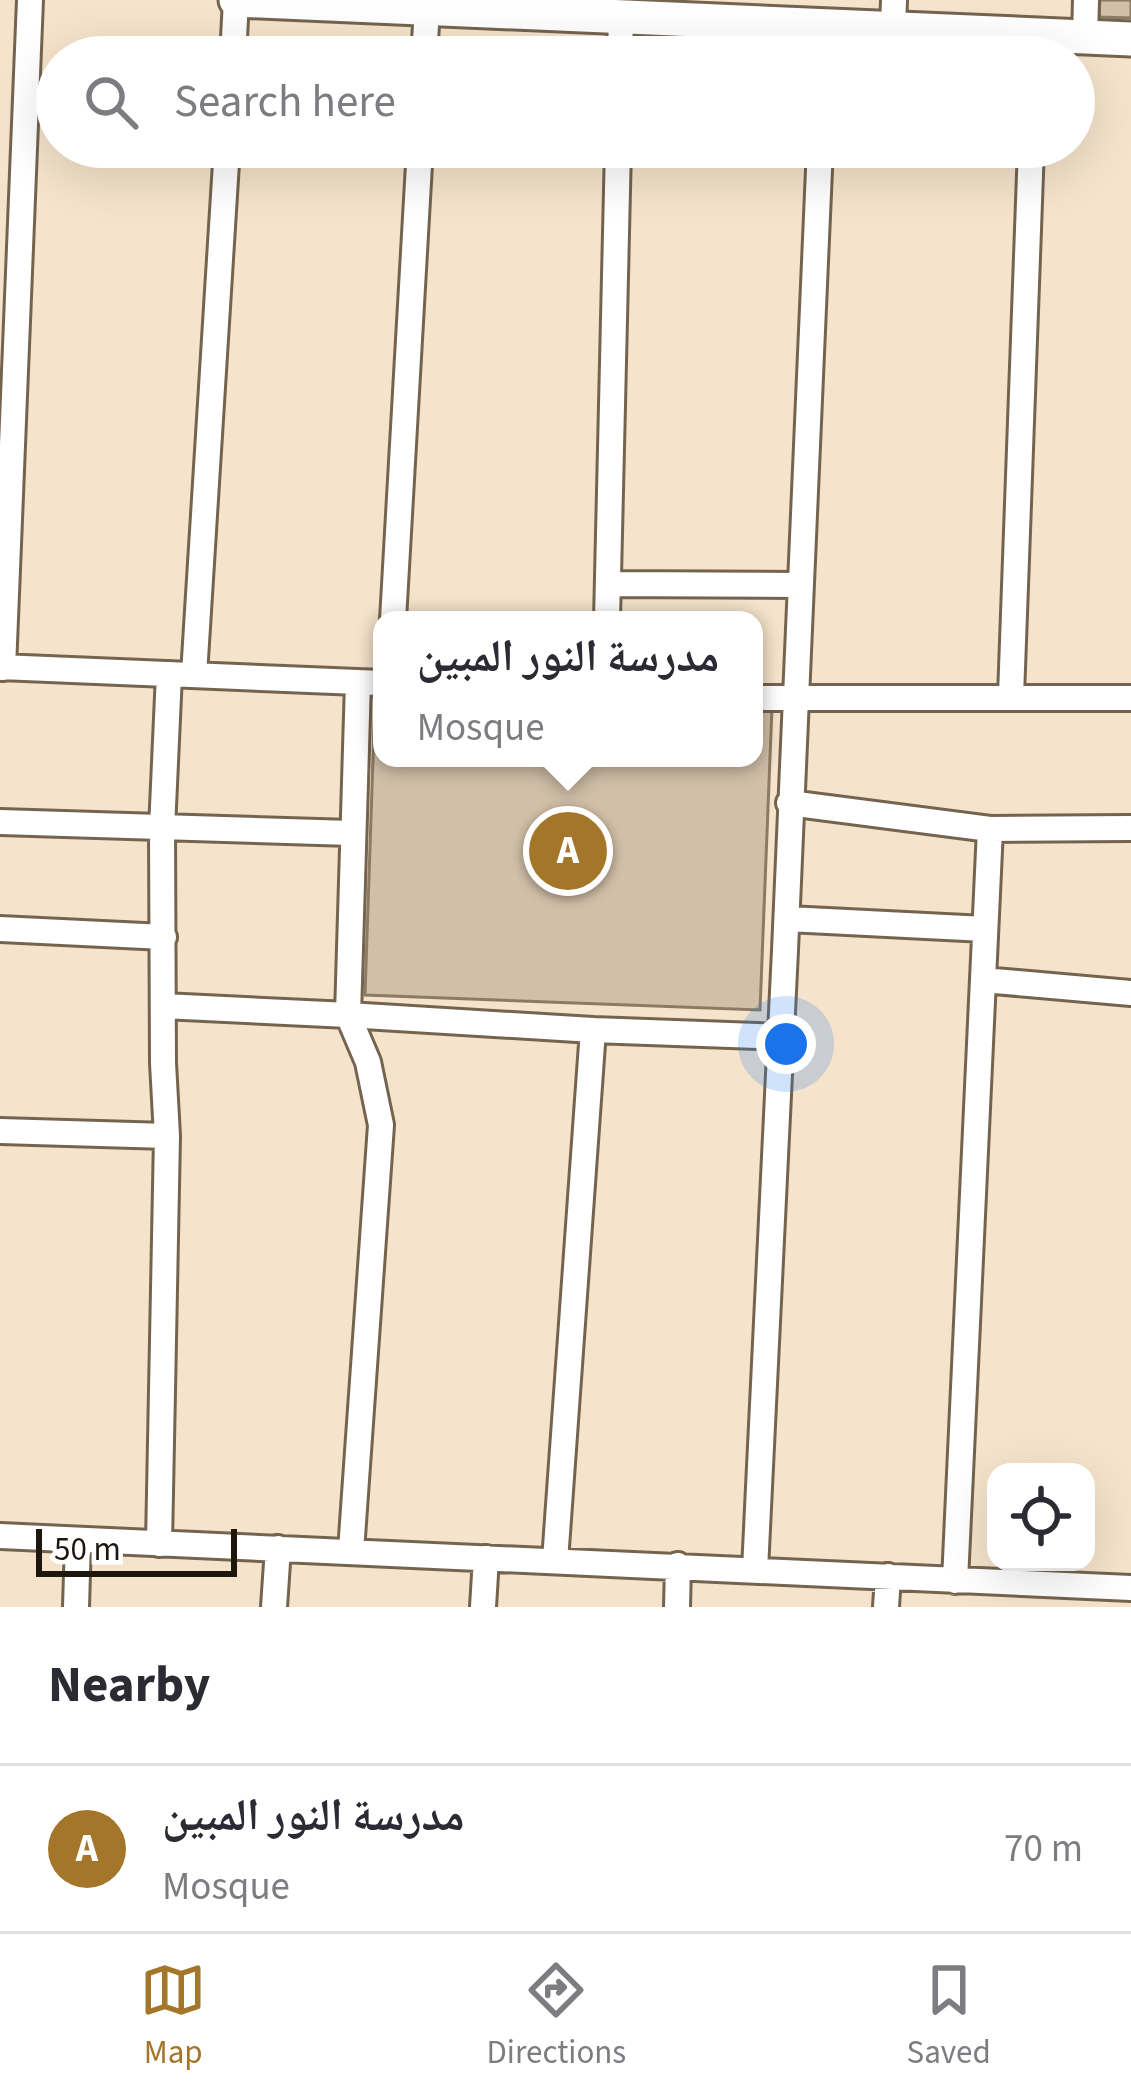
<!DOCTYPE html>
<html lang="en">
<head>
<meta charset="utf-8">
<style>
	body { margin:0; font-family:"Source Sans 3","Noto Naskh Arabic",sans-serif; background:#f2f2f3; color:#2b2b33 }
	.controls { position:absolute; right:36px; bottom:36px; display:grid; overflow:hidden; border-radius:24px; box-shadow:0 12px 48px #0002 }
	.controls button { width:108px; height:108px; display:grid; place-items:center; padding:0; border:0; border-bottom:3px solid #e1e1e2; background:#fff; color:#2b2b33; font:60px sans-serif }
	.scale { position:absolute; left:36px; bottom:30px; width:201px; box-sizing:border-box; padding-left:12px; border:6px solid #1d170e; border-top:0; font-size:33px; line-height:42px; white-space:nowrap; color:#1d170e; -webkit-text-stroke:9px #fff; paint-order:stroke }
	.you { position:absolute; left:786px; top:1044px; width:42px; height:42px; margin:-30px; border:9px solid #fff; border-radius:50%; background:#1a73e8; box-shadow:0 0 0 18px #1a73e833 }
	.badge { display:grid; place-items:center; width:78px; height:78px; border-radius:50%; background:#a47629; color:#fff; font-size:39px; font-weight:700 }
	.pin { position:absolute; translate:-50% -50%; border:6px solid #fff; box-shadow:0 3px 12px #0006 }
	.popup { position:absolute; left:373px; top:611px; width:390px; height:156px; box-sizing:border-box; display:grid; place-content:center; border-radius:24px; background:#fff; filter:drop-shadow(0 3px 9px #0005); font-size:39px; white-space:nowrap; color:#7c7c81 }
	.popup b { font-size:45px; color:#2b2b33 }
	.popup::after { content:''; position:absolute; left:50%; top:100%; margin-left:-24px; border:24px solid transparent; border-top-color:#fff }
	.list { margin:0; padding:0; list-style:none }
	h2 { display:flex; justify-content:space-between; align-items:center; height:156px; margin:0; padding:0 48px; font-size:51px }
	h2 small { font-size:39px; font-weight:400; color:#7c7c81 }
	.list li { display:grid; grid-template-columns:78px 1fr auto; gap:36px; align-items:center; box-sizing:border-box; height:168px; padding:0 48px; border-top:3px solid #e1e1e2 }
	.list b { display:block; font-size:45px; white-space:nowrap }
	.list p { margin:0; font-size:39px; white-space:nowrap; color:#7c7c81 }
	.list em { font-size:39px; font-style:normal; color:#7c7c81 }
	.icon { flex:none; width:66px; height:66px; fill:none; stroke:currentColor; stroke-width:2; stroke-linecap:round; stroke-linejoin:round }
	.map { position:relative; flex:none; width:1131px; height:1607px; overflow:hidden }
	.search { position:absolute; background:#fff; box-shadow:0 12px 48px #0002; left:36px; right:36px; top:36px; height:132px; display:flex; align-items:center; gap:30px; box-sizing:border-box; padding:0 42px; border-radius:66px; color:#7c7c81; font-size:45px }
	.sheet { height:324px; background:#fff }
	nav { display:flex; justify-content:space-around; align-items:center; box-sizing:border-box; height:168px; border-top:3px solid #e1e1e2; background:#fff; font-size:33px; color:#7c7c81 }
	nav a { display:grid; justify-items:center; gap:6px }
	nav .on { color:#a47629 }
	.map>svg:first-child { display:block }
</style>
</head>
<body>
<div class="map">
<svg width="1131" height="1607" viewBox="0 0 1131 1607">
	<rect width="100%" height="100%" fill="#f5e3cb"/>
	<path fill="#d1bfa8" stroke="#8b7b64" stroke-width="3" d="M1100 0H1131V18L1099 17Z
		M375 699H382V758H754V707H772L760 1010 365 995Z"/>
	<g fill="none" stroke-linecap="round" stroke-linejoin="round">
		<defs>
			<path id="street" d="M893 29 894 0
				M1085 37 1086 0
				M233 57 236 0
				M424 57 427 9
				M620 57 621 17
				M824 57 826 26
				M609 584 799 585
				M393 620 420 147
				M607 620 618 147
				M0 667 382 683
				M3 668 30 0
				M194 675 227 147
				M1011 696 1031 147
				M754 698H1131
				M789 803 990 829 1131 828
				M0 822 351 833
				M788 919 985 929
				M0 929 164 937
				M983 980 1131 993
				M163 1006 348 1015 358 682
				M0 1131 167 1136
				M0 1536 1131 1588
				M159 1544 167 1136 163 1063 162 829 169 674
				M351 1551 381 1125 368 1062 348 1015 593 1030
				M555 1561 593 1030 784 1037
				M755 1570C781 1096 798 621 820 147
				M955 1581 990 829
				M76 1607 78 1540
				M274 1607 278 1548
				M483 1607 486 1558
				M677 1607 678 1565
				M886 1607 888 1576"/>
			<path id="secondary" d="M236 0 1131 39"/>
		</defs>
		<use href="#street" stroke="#74644f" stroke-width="30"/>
		<use href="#secondary" stroke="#74644f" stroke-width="39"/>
		<use href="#street" stroke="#fff" stroke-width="24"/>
		<use href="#secondary" stroke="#fff" stroke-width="33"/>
	</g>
</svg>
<div class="controls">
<button><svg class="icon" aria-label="locate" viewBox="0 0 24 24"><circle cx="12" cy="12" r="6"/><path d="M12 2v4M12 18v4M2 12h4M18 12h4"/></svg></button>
</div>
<div class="scale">50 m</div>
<div class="you"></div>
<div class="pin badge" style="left:568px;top:851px">A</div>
<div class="popup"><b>مدرسة النور المبين</b>Mosque</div>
<div class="search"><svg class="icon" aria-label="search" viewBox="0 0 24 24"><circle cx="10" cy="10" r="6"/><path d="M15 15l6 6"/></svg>Search here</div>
</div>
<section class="sheet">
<h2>Nearby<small></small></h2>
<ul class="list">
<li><span class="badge">A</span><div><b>مدرسة النور المبين</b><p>Mosque</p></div><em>70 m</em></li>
</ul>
</section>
<nav>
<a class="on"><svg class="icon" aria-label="map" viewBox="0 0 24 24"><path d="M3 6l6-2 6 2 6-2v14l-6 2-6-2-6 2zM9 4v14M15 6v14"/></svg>Map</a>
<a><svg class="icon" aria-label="directions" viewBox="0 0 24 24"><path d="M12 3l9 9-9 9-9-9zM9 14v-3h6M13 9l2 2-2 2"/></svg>Directions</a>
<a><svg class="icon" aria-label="saved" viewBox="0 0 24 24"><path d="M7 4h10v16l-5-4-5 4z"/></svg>Saved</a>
</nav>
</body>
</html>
